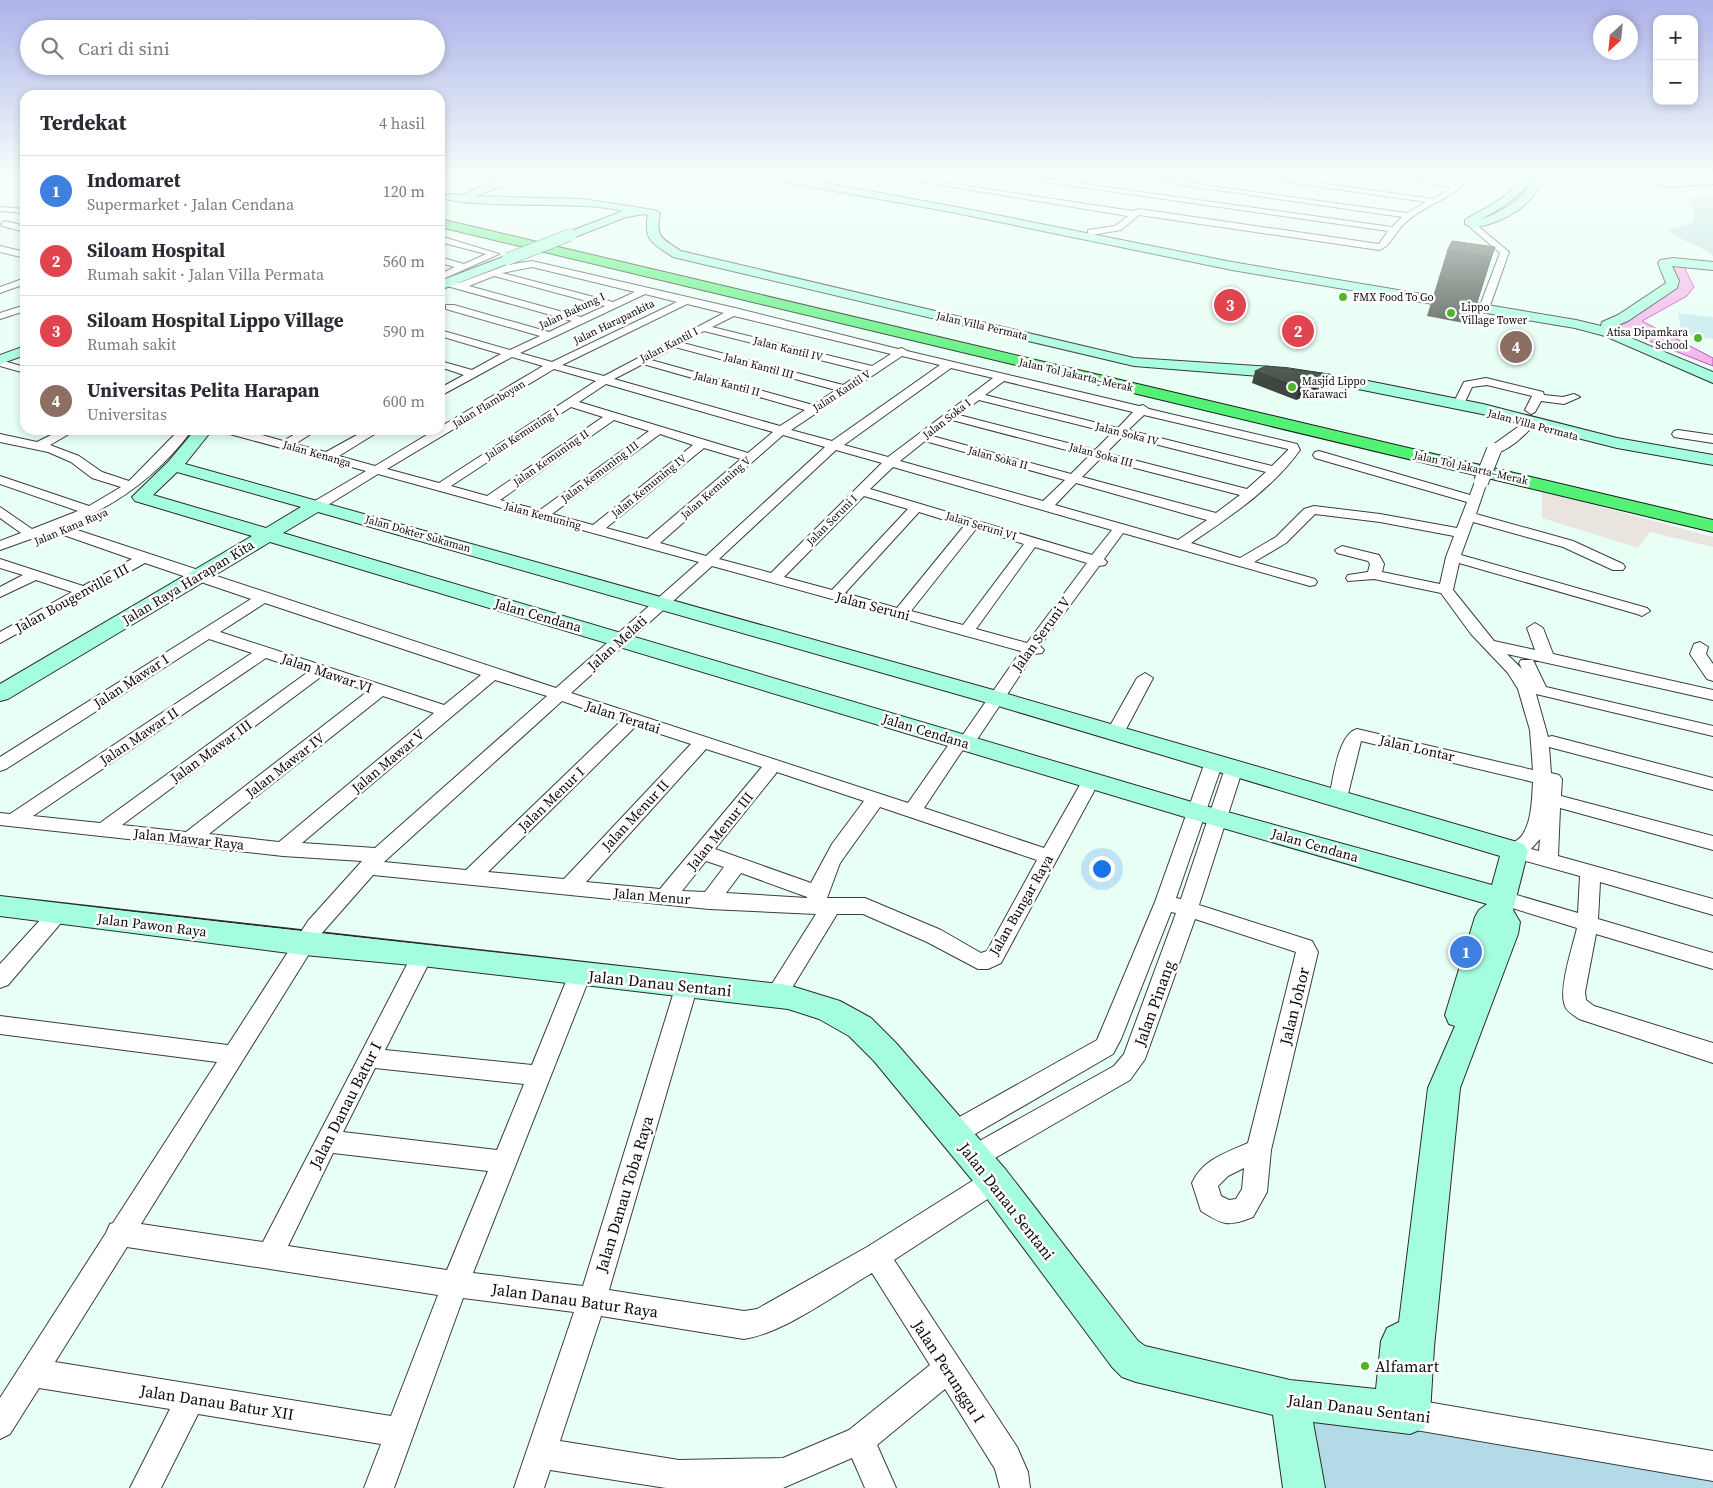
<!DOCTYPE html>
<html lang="id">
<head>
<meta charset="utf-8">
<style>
	body { margin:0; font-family:"Source Serif 4",serif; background:#f7f7f7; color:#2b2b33 }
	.controls { position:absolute; right:15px; top:15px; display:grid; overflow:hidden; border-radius:10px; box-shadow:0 2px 8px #0003 }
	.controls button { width:45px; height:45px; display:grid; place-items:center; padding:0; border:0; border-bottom:1px solid #e1e1e2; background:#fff; color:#2b2b33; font:25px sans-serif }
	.compass { position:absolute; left:1593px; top:15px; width:45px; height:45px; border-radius:50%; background:#fff; box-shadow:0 2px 8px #0003; rotate:207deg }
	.you { position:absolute; left:1101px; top:868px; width:18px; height:18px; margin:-12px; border:4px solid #fff; border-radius:50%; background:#1a73e8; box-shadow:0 0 0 8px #1a73e833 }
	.badge { display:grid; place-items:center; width:32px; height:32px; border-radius:50%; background:#3c6a2e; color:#fff; font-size:16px; font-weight:700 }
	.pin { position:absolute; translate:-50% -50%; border:2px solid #fff; box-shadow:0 1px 5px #0006 }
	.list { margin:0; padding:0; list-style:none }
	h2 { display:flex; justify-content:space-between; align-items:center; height:65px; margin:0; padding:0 20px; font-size:21px }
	h2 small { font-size:16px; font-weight:400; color:#7c7c81 }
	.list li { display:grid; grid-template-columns:32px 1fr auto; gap:15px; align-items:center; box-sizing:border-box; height:70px; padding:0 20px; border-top:1px solid #e1e1e2 }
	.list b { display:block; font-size:19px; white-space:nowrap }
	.list p { margin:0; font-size:16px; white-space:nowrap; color:#7c7c81 }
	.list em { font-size:16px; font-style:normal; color:#7c7c81 }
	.icon { flex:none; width:28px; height:28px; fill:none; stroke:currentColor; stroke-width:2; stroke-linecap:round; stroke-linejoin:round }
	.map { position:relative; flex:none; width:1713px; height:1488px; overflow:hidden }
	.search { position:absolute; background:#fff; box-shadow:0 2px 8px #0003; left:20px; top:20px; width:425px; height:55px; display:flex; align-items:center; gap:12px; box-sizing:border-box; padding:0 18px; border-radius:28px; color:#7c7c81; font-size:19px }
	.panel { position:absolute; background:#fff; box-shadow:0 2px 8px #0003; left:20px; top:90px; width:425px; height:345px; border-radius:15px }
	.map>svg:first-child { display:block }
</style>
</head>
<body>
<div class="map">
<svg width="1713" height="1488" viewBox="0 0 1713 1488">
	<rect width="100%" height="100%" fill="#e8fff5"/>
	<path fill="#e9e5de" d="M1542 491 1713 537V547L1650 532 1638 548 1542 518Z"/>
	<path fill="#b3dbe7" d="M1283 1389 1713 1473V1488H1299Z"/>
	<path fill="#bbdbde" d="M1690 198H1713V256C1699 244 1680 242 1668 229L1691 224 1695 219Z"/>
	<path fill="#c5eaee" d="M1678 313 1713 317V339L1682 335Z"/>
	<path fill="#f4aeeb" stroke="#c937b2" d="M1677 263 1691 265 1685 269 1694 287 1687 296 1642 321 1713 358V366L1609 325 1670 292 1671 266Z"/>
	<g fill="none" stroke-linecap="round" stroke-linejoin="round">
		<defs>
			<path id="street" d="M989 174H1010L1392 227 1402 217 1177 184 1181 182 1407 213 1426 202 1233 174H1254L1434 199 1452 187 1364 174H1386L1457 183 1465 174H1473C1452 201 1428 202 1405 223 1395 231 1391 247 1379 250L1139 215 1121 230 1091 235 1088 234V230L1115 226 1128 216 922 182 926 180 1133 211 1139 209 1379 244 1388 231Z
				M1108 174H1131L1173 181 1169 183Z
				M1634 174H1645L1666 183 1713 180V184L1665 187Z
				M0 207 25 209V213L0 211Z
				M5 221 25 226V232L2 226 1 224Z
				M1473 222 1509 252 1491 303 1486 306 1481 303 1500 253 1470 227V223Z
				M440 236 499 254 443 279 459 283 507 265 532 261 735 308 898 349 902 348 907 351 1139 406 1143 405 1149 409 1297 444 1300 450C1273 488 1231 516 1191 543L1240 558 1276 537 1304 509 1314 506 1380 514 1457 528 1467 502 1315 458 1313 455 1315 452 1319 451 1470 495 1476 479H1486L1487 482 1476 514 1573 541 1623 564 1625 567 1623 570H1613L1563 547 1473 522 1461 555 1647 608 1650 611 1642 616 1637 614 1459 563 1453 590 1494 641 1535 650 1527 628 1535 623 1543 628 1553 654 1713 690V700L1507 654 1522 669 1519 663 1521 660H1533L1546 687 1713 726V736L1536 694 1548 737 1552 736 1713 778V790L1549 747 1551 773 1559 775 1562 779 1561 796 1713 836V850L1560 808 1558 856 1713 899V915L1600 882 1598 919 1713 953V969L1596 934 1585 992 1586 1000 1594 1006 1713 1043V1063L1579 1019C1574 1015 1567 1012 1565 1006 1558 989 1573 946 1577 928L1496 903 1493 898 1496 893 1503 891 1578 913 1580 876 1508 856 1505 851C1510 843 1519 841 1523 834 1532 820 1532 798 1533 782L1361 741 1347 798 1345 802 1338 804 1331 802 1329 798C1333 780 1338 734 1357 729L1533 770 1530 730 1518 689 1508 673 1471 634 1441 593 1374 579 1348 581 1346 578 1348 575 1368 572 1370 564 1368 561 1337 553 1335 550 1342 546 1379 555 1384 564 1382 572 1440 584 1446 557 1454 536 1380 522 1315 514 1286 543 1254 562 1315 579 1317 582 1315 585 1310 586 1123 533 1104 559 1107 562 1105 565 1099 566 1040 646 1044 650 1042 653 1034 654 972 747 964 748 924 808 1044 848 1085 776 1091 774 1097 776 1100 780 1001 963 988 969H978L927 942 863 914H837L784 1001 776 1004 768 1001 765 995 816 914 709 909 373 875 322 933 141 1224 263 1242 415 949 422 947 429 949 433 955 385 1050 532 1065 569 974 572 968 580 966 588 968 591 974 473 1273 583 1286 676 985 679 979 687 976 695 979 698 985 609 1290 744 1311 757 1309 867 1247 985 1173 994 1169 1003 1173 1007 1181 1003 1189 894 1260 1017 1447 1028 1472 1030 1488H1000L995 1469 945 1389 877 1445 896 1488H865L852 1458 783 1488H666L550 1470 544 1488H514L574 1312 463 1298 394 1488H364L381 1444 198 1414 161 1488H130L170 1409 39 1388 10 1434 0 1439V1398L106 1233 110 1224 113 1223 217 1062 0 1034V1016L228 1045 308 921 362 861 283 856 0 825V813L10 814 252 653 209 639 6 769 0 771V757L251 599 145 563 0 643V632L72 592 36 580 0 597V587L23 575 0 568V559L83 586 132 559 58 533 56 530 0 550V541L21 533 0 518V507L32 529 78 511 0 484V476L89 506 121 487 92 478 71 462 48 452 0 442V434L37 442 61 430H76L50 445 79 456 102 472 129 481 179 430H192C159 475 116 506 65 526L556 688 699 562 378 474 323 508H313L311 505 313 502 366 471 226 433 224 430H244L283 441 302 430H317L295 444 326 452 366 430H381L339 456 375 466 435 430H440V427L543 366 512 357 440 396V388L464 375 440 367V361L472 370 501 354 440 336V330L510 350 540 336 446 309V305H454L549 332 572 321 440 284V274L455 267 440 263V257L464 264 486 254 440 242ZM532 267 635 292 613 302 502 273ZM494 276 605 306 581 317 469 286ZM645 294 677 302 552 362 520 353ZM687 304 724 313 604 376 562 365ZM734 316 891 354 872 366 712 327ZM704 331 864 371 843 385 683 343ZM675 347 836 390 813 405 651 360ZM902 356 940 365 832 441 791 430ZM643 364 805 410 780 426 614 379ZM951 368 993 378 888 457 844 445ZM554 369 596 381 439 483 387 469ZM1004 381 1133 412 1118 428 985 395ZM606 384 773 432 748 453 579 402ZM979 400 1112 433 1095 450 959 415ZM571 407 603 417 487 496 451 486ZM1144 415 1288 449V450L1272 466 1128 430ZM614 420 649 431 540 510 500 500ZM952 420 1089 456 1071 474 932 436ZM660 434 693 445 593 525 552 514ZM783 435 825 447 706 556 660 543ZM1123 436 1266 472 1247 489 1106 453ZM925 441 1065 480 1043 501 900 461ZM704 448 741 459 647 539 606 528ZM836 450 882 463 771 573 719 559ZM1100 459 1240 495 1216 513 1082 477ZM893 467 1112 530 1092 555 870 489ZM1076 483 1207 520 1178 540 1055 505ZM864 496 908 509 832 590 784 577ZM919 512 964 526 897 608 845 593ZM976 529 1024 544 963 625 911 611ZM1035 547 1087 563 1027 643 976 629ZM712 566 1021 651 962 736 954 737 908 803 571 693ZM265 603 481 675 444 705 220 632ZM266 658 308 672 100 823 33 816ZM322 676 368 691 186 832 122 825ZM495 680 547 696 375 848 302 843ZM383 696 434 713 279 842 209 834ZM562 701 621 721 466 870 384 862ZM636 726 691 744 564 879 488 872ZM706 749 762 767 660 889 586 882ZM777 772 864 801 832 844 811 883 715 849ZM880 807 1037 860 987 951 981 953 941 930 872 901 865 898H827L840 863ZM1540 839 1539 851 1531 849ZM706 861 724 867 705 892 682 891ZM741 873 807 897V898L726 893ZM375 1068 524 1084 497 1150 343 1132ZM333 1153 488 1171 447 1270 288 1246ZM127 1247 438 1295 391 1416 55 1362ZM872 1273 930 1365 849 1430 783 1458 679 1460 560 1441 601 1316 744 1339C784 1333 836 1294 872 1273Z
				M0 246 25 252V258L0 252Z
				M25 278V284L0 293V287Z
				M25 305V311L0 319V313Z
				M0 360 25 367V373L0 366Z
				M1486 378 1543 392 1544 395 1563 397 1574 394 1580 397 1564 404 1541 401 1535 412 1531 414 1525 410 1532 396 1487 385 1472 387 1463 406H1455L1453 404 1464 382Z
				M1529 419 1535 423C1527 434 1504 456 1490 453L1488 450 1490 447Z
				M1678 430 1713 435V443L1674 437 1672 434 1674 431Z
				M1700 642 1708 647 1706 654 1713 664V681L1707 679 1690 654 1694 644Z
				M1145 673 1153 678 1124 733 1121 737H1109L1106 733 1137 678Z
				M1214 756 1220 758 1223 762 1176 898 1181 899 1225 768 1228 764H1240L1243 768 1199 905 1312 941 1318 952 1271 1150 1267 1192 1253 1217C1228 1227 1223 1225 1201 1211L1192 1183C1203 1159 1226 1153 1248 1143L1296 952 1195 919 1145 1059 1130 1080 983 1165 974 1168 965 1165 962 1157 965 1149 1114 1066 1124 1054 1176 913 1171 912 1121 1039 1113 1054 963 1141 954 1144 945 1141 942 1133 945 1125 1097 1040 1155 902 1205 762 1208 758ZM1244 1168 1242 1189 1236 1199 1229 1200 1221 1196 1218 1186 1228 1176Z
				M59 904 66 907 69 912 66 917 8 985 0 988V964L52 907Z
				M1410 1399 1713 1451V1481L1410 1429 1400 1424 1395 1414 1400 1404Z"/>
			<path id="secondary" d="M509 174H522L501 187 475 196 583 199 654 210 660 213C655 238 662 238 681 251L1134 358 1286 368 1363 380 1483 404 1617 438 1713 455V465L1617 448 1482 414 1363 390 1286 378 1134 366 673 257C653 243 643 241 648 215L645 214 626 217 570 239 564 235 566 233 623 211C609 208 595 206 581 206 559 204 453 207 443 197L448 194 463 195Z
				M752 174H775L951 206 1232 262 1576 320 1601 326 1602 322 1618 315 1666 283 1658 263 1660 260 1673 258 1713 262V270L1672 266 1679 281 1677 288 1628 321 1609 329 1713 372V383L1605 336 1575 328 1232 270 951 212 757 177Z
				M1523 174H1533C1521 199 1503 206 1480 220 1504 211 1526 198 1536 174H1546C1535 205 1504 223 1473 228L1465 224V220C1487 206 1510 199 1523 174Z
				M508 255 512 256 514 259 512 262 440 290V281Z
				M25 346V355L0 364V355Z
				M195 430H212L185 464 1004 693 1524 844 1528 851 1513 910 1520 922 1518 934 1460 1088 1434 1347 1430 1414 1424 1428 1410 1434 1313 1422 1325 1488H1283L1273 1415 1136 1382 1122 1377 1112 1367 982 1192 874 1061 849 1036 819 1019 788 1009 422 966 304 955 0 916V896C262 928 525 955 788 985L840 1001 871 1018 896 1043 1006 1170 1138 1341 1145 1346 1290 1380 1376 1389 1381 1341 1387 1328 1399 1322 1428 1088 1455 1026 1449 1024 1445 1015 1475 917 1479 910 1487 904 1188 818 270 542 8 699 0 701V684L252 536 135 501 132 497 168 462ZM177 472 301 507 266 528 153 495ZM318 512 988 703 1500 856 1492 885 1202 805 283 533Z"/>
			<path id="highway" d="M440 219 1713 520V532L440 227Z"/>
		</defs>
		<use href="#street" stroke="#3d3d3d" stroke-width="2"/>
		<use href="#secondary" stroke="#2c2c2c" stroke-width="2"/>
		<use href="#highway" stroke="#1b1b1b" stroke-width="2"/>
		<use href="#street" fill="#fff" fill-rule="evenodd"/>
		<use href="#secondary" fill="#a4fdde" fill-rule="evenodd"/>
		<use href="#highway" fill="#53f175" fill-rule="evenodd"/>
		<defs>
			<path id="street-bridge" d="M1481 482 1494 450"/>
			<path id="secondary-bridge" d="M508 259 570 235"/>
		</defs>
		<use href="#street-bridge" stroke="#3d3d3d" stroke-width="16" stroke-linecap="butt"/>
		<use href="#secondary-bridge" stroke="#2c2c2c" stroke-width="13" stroke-linecap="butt"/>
		<use href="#street-bridge" stroke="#fff" stroke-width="14"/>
		<use href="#secondary-bridge" stroke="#a4fdde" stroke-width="12"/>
	</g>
	<path fill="#3d473f" d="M1495 247 1474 313 1469 324 1427 316 1447 251Z
		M1255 371 1326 386 1296 400 1252 383Z"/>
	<path fill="#323933" d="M1495 247 1474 313 1469 324 1491 257Z
		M1329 374 1326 386 1296 400 1298 388Z"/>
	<path fill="#475249" stroke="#323933" d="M1452 241 1495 247 1491 257 1447 251Z
		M1266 366 1329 374 1298 388 1255 371Z"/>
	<linearGradient id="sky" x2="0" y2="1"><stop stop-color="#adb2e9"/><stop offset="0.46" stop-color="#f5fffa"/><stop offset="1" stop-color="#f5fffa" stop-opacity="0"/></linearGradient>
	<rect width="1713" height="382" fill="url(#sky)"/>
	<g fill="#50b627" stroke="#fff" stroke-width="2">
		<circle cx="1343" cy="297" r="5"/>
		<circle cx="1451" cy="313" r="5"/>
		<circle cx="1698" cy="338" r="5"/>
		<circle cx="1292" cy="387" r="5"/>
		<circle cx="1365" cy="1366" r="5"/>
	</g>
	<g text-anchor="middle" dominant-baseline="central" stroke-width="5" stroke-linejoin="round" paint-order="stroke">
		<g font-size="11" fill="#0a0a0a" stroke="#fff" text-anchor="start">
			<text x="1353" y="297">FMX Food To Go</text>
			<text x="1461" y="307">Lippo<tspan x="1461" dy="13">Village Tower</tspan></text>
			<text x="1688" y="332" text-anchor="end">Atisa Dipamkara<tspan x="1688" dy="13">School</tspan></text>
			<text x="1302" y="381">Masjid Lippo<tspan x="1302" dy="13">Karawaci</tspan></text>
		</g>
		<g font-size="11" fill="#0a0a0a" stroke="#fff">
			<text transform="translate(572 311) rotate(-25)">Jalan Bakung I</text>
			<text transform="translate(614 322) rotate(-26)">Jalan Harapankita</text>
			<text transform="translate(982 326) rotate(13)">Jalan Villa Permata</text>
			<text transform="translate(669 345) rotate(-27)">Jalan Kantil I</text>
			<text transform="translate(788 349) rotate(14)">Jalan Kantil IV</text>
			<text transform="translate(759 366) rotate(15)">Jalan Kantil III</text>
			<text transform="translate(1076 375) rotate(13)">Jalan Tol Jakarta–Merak</text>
			<text transform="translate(727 384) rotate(15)">Jalan Kantil II</text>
			<text transform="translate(842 391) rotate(-33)">Jalan Kantil V</text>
			<text transform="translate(489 404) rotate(-31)">Jalan Flamboyan</text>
			<text transform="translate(947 419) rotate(-38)">Jalan Soka I</text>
			<text transform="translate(1533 425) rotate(15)">Jalan Villa Permata</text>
			<text transform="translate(522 434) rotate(-33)">Jalan Kemuning I</text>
			<text transform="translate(1127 434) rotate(14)">Jalan Soka IV</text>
			<text transform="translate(317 454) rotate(16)">Jalan Kenanga</text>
			<text transform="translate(1101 455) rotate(15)">Jalan Soka III</text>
			<text transform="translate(551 458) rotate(-35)">Jalan Kemuning II</text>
			<text transform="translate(998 458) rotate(15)">Jalan Soka II</text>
			<text transform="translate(1471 468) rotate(13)">Jalan Tol Jakarta–Merak</text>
			<text transform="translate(600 472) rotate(-37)">Jalan Kemuning III</text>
			<text transform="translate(649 486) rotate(-39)">Jalan Kemuning IV</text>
			<text transform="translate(716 488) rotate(-41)">Jalan Kemuning V</text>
			<text transform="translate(543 516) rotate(15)">Jalan Kemuning</text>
			<text transform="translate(832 520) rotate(-45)">Jalan Seruni I</text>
			<text transform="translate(981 526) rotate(17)">Jalan Seruni VI</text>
			<text transform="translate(71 527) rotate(-23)">Jalan Kana Raya</text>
			<text transform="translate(418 534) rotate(16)">Jalan Dokter Sukaman</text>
		</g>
		<g font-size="14" fill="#0a0a0a" stroke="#fff">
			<text transform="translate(188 582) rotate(-31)">Jalan Raya Harapan Kita</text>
			<text transform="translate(72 598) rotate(-29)">Jalan Bougenville III</text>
			<text transform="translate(873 606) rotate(15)">Jalan Seruni</text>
			<text transform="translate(538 615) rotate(16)">Jalan Cendana</text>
			<text transform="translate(1041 634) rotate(-54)">Jalan Seruni V</text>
			<text transform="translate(617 643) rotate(-42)">Jalan Melati</text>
			<text transform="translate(327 673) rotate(19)">Jalan Mawar VI</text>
			<text transform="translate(131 681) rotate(-33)">Jalan Mawar I</text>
			<text transform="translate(623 717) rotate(18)">Jalan Teratai</text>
			<text transform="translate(926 731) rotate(17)">Jalan Cendana</text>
			<text transform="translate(139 736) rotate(-34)">Jalan Mawar II</text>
			<text transform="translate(1417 748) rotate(13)">Jalan Lontar</text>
			<text transform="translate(211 751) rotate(-36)">Jalan Mawar III</text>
			<text transform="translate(388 761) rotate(-40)">Jalan Mawar V</text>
			<text transform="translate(285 765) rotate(-38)">Jalan Mawar IV</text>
			<text transform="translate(551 799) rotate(-44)">Jalan Menur I</text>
			<text transform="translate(635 815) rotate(-47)">Jalan Menur II</text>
			<text transform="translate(720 831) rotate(-51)">Jalan Menur III</text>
			<text transform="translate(189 839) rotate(6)">Jalan Mawar Raya</text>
			<text transform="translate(1315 845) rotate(16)">Jalan Cendana</text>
			<text transform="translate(652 896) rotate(5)">Jalan Menur</text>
			<text transform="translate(1021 905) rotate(-60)">Jalan Bungar Raya</text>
			<text transform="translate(152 925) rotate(7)">Jalan Pawon Raya</text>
		</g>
		<g font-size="16" fill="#0a0a0a" stroke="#fff">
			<text transform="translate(660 983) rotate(6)">Jalan Danau Sentani</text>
			<text transform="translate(1154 1003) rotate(-70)">Jalan Pinang</text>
			<text transform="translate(1294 1006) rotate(-76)">Jalan Johor</text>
			<text transform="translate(345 1105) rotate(-63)">Jalan Danau Batur I</text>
			<text transform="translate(624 1194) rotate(-73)">Jalan Danau Toba Raya</text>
			<text transform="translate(1007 1201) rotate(52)">Jalan Danau Sentani</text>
			<text transform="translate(575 1300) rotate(8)">Jalan Danau Batur Raya</text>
			<text transform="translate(949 1371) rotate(57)">Jalan Perunggu I</text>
			<text transform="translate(217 1402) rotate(9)">Jalan Danau Batur XII</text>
			<text transform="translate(1359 1408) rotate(7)">Jalan Danau Sentani</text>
		</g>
		<g font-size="16" fill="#0a0a0a" stroke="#fff" text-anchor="start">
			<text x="1375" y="1366">Alfamart</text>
		</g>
	</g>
</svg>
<div class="controls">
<button>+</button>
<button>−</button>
</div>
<svg class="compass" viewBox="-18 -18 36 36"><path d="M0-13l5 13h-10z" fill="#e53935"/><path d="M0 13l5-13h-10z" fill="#7c7c81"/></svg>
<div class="you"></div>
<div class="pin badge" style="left:1466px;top:952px;background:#3f7fe0">1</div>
<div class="pin badge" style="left:1298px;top:331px;background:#e0444e">2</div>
<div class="pin badge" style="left:1230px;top:305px;background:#e0444e">3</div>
<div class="pin badge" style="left:1516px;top:347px;background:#8d6e63">4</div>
<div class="search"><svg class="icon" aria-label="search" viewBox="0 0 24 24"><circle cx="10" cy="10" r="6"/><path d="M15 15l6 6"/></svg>Cari di sini</div>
<section class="panel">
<h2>Terdekat<small>4 hasil</small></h2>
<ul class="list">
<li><span class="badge" style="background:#3f7fe0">1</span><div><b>Indomaret</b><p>Supermarket · Jalan Cendana</p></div><em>120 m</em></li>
<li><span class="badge" style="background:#e0444e">2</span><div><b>Siloam Hospital</b><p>Rumah sakit · Jalan Villa Permata</p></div><em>560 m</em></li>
<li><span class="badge" style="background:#e0444e">3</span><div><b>Siloam Hospital Lippo Village</b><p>Rumah sakit</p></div><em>590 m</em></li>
<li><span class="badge" style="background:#8d6e63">4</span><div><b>Universitas Pelita Harapan</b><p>Universitas</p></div><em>600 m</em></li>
</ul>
</section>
</div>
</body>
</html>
